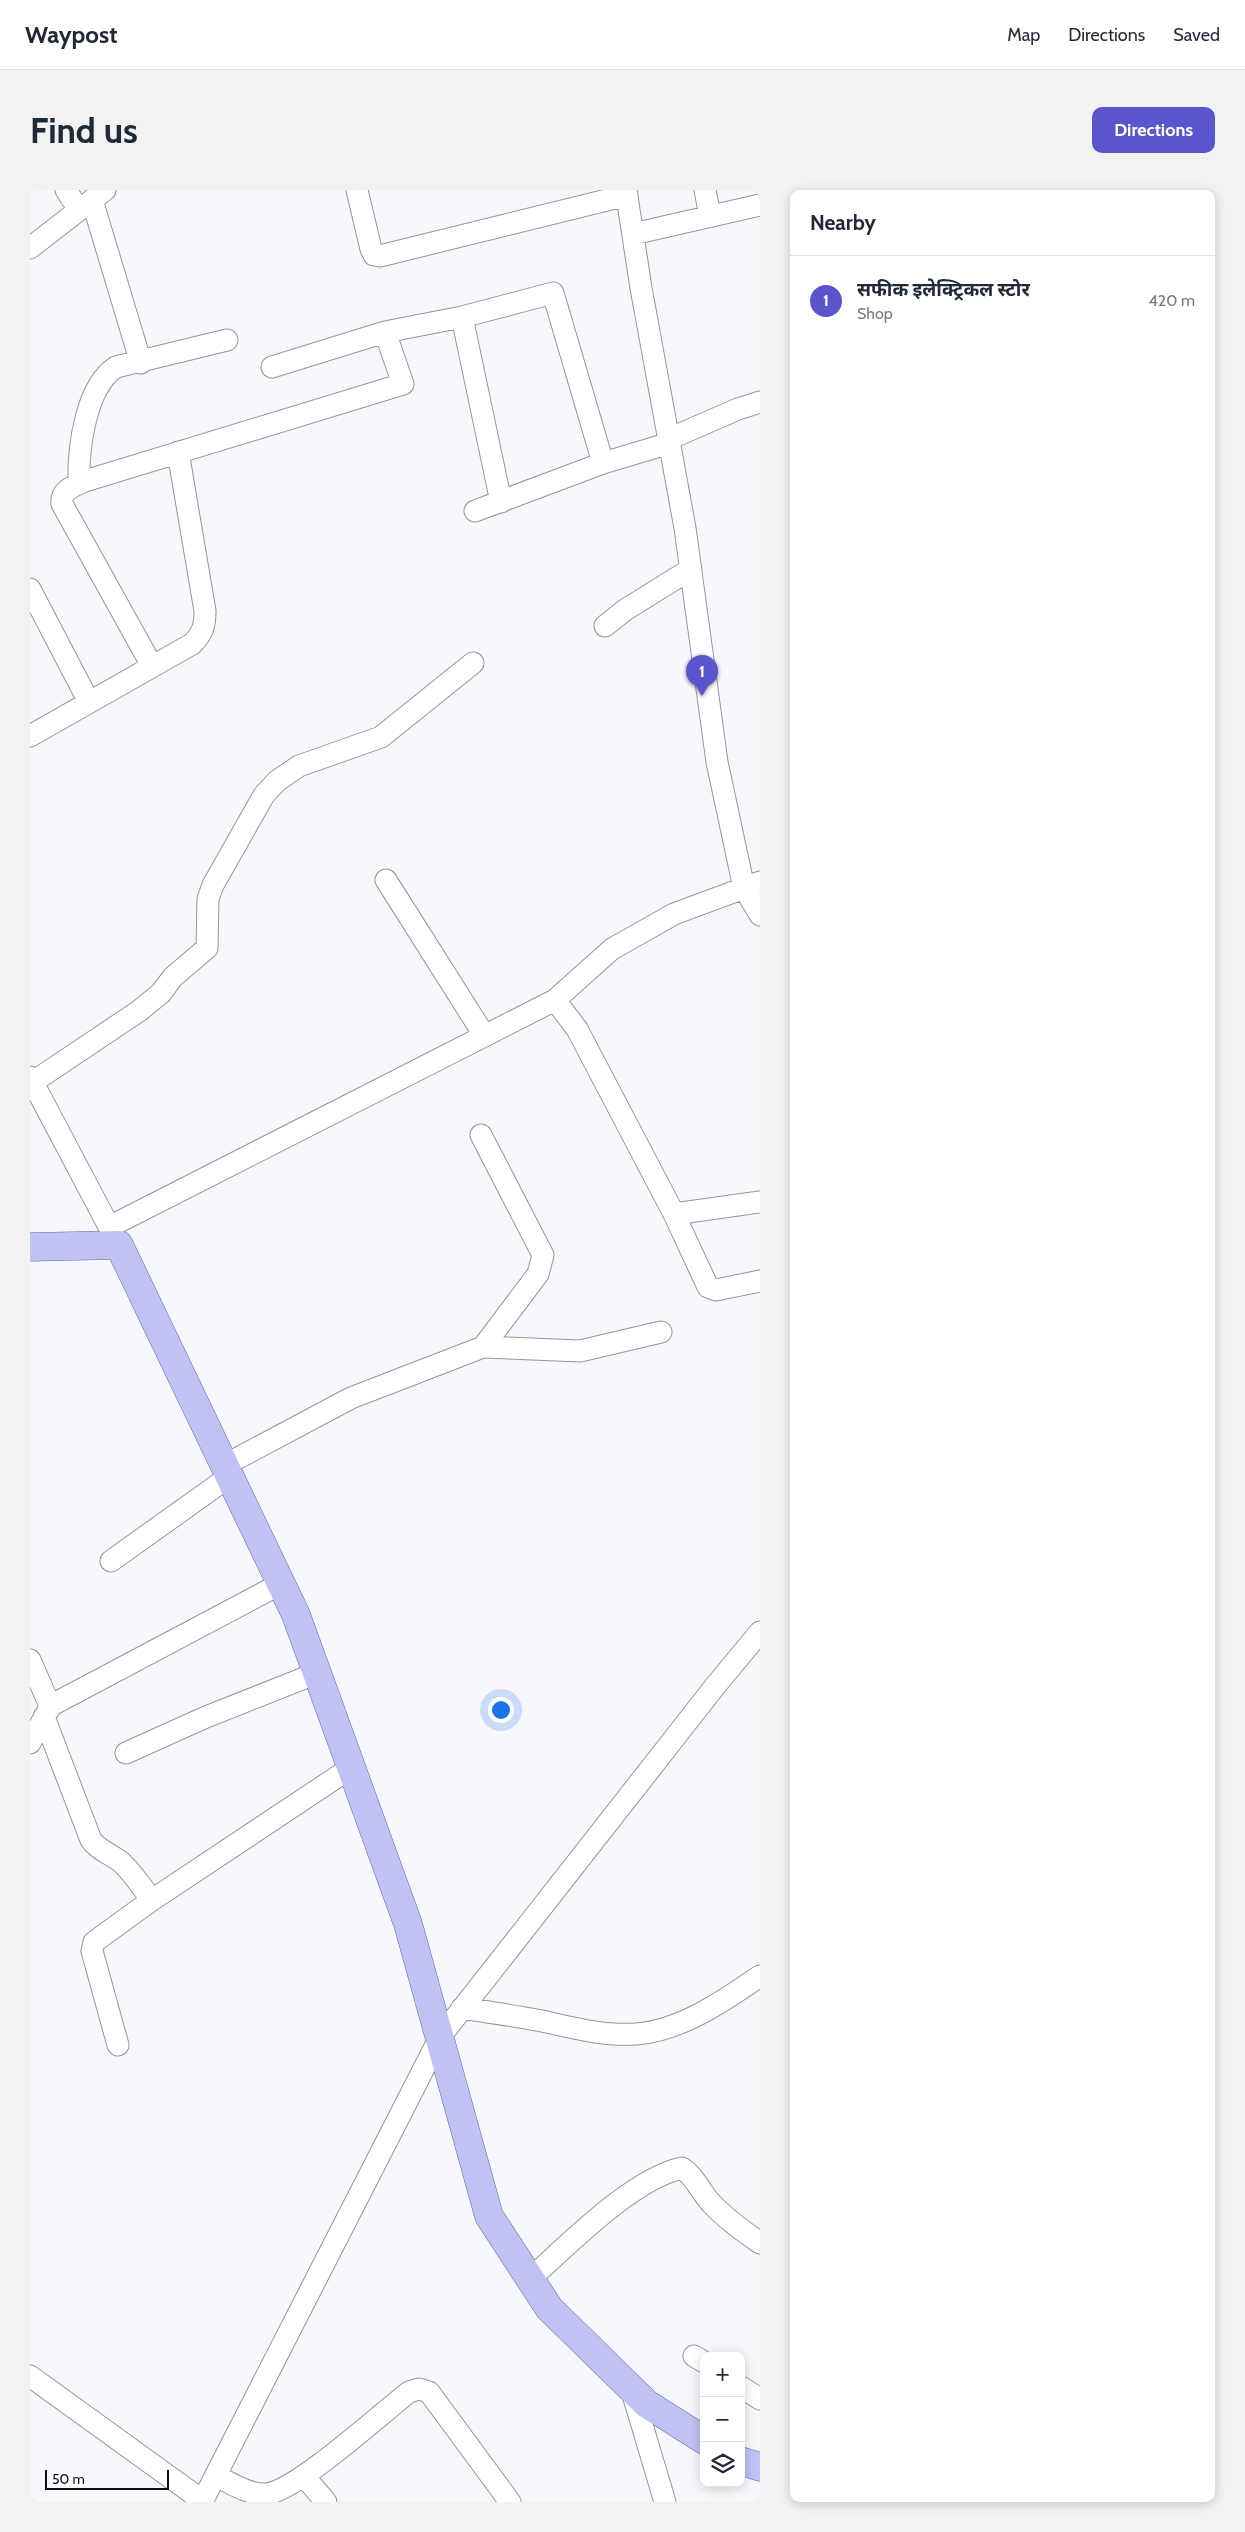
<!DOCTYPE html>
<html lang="en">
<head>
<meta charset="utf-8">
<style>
	body { margin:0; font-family:Cabin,"Noto Sans Devanagari",sans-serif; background:#f2f2f3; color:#1f2937 }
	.controls { position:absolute; right:15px; bottom:15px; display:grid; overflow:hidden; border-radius:10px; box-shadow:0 2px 12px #0003 }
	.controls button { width:45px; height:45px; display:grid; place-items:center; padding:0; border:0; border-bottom:1px solid #e0e1e3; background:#fff; color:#1f2937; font:25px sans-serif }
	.scale { position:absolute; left:15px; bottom:12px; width:124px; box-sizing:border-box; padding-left:5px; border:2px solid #0f0f12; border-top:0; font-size:14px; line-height:18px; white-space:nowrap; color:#0f0f12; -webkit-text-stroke:4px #fff; paint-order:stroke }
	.you { position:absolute; left:470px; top:1519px; width:18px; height:18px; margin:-12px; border:4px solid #fff; border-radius:50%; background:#1a73e8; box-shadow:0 0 0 8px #1a73e833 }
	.badge { display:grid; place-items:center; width:32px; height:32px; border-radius:50%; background:#5b55cd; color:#fff; font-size:16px; font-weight:700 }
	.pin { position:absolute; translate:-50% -41px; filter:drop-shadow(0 1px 2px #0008) }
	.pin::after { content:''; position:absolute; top:26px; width:18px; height:15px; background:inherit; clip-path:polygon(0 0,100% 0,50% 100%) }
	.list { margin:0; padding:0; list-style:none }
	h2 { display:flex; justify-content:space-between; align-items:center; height:65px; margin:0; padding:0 20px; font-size:21px }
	h2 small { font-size:16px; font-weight:400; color:#747a83 }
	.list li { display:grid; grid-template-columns:32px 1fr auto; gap:15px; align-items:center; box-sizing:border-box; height:90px; padding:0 20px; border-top:1px solid #e0e1e3 }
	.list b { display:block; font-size:19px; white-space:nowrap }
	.list p { margin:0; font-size:16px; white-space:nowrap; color:#747a83 }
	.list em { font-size:16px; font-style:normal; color:#747a83 }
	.icon { flex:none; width:28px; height:28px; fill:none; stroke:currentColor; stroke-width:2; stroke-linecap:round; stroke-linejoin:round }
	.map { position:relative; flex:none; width:730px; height:2312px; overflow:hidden; border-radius:10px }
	header { display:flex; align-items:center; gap:30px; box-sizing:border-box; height:70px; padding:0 25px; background:#fff; border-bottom:1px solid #e0e1e3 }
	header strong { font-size:24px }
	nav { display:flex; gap:28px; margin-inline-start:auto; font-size:18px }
	.intro { display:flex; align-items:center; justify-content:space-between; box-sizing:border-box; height:120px; padding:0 30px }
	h1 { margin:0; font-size:35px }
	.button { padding:12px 22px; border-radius:10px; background:#5b55cd; color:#fff; font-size:18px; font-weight:700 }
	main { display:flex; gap:30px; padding:0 30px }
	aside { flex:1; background:#fff; border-radius:10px; box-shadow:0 2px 12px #0003 }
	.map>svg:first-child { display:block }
</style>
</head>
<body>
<header>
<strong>Waypost</strong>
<nav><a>Map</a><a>Directions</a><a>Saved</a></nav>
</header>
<div class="intro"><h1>Find us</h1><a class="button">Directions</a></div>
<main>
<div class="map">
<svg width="730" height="2312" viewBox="0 0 730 2312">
	<rect width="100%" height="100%" fill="#f7f7fe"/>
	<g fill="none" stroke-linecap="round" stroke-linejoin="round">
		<defs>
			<path id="minor" d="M36 0 49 20
				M327 0 341 59 344 65 350 66 597 5
				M596 0 611 98 655 338 687 572 714 698 730 725
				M675 0 680 26
				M62 10 111 173
				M603 44 730 15
				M0 58 75 0
				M242 177 355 142 432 127
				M639 249 708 219 730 212
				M49 293C48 260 55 197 86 177L197 150
				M471 312 432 127 523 103 573 273
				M445 321 573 273 640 253
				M0 399 59 512
				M575 436 595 420 661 379
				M122 476 32 314C30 300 44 296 55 291L373 194 355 142
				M0 546 162 454C173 443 175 436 175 421L148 262
				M356 690 454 845
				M525 810 582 759 644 724 730 692
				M0 887 85 1048
				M3 892 109 821 131 803 143 787 177 758 178 709 183 695 234 605 247 591 269 576 351 547 443 473
				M451 945 513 1065 508 1084 453 1157
				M644 1024 730 1012
				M79 1037 525 810 547 839 644 1024 678 1097 686 1100 730 1091
				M195 1275 321 1208 453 1157 550 1161 631 1142
				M81 1371 200 1286
				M0 1470 20 1516 252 1393
				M14 1527 61 1650C70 1662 82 1664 92 1673 104 1684 112 1698 122 1710
				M0 1553 19 1519
				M96 1563 176 1527 287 1483
				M432 1818C459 1822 485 1826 512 1831 543 1838 574 1846 606 1844 651 1841 695 1810 730 1786
				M88 1855 62 1761 64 1752 122 1710 322 1577
				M500 2089C538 2055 602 1989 652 1978 665 1986 671 2003 682 2014 696 2029 713 2041 730 2053
				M664 2166 674 2172
				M0 2186 173 2311
				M711 2197 730 2209
				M601 2198 635 2312
				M186 2286C201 2293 219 2305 236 2304 265 2302 352 2223 379 2202L389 2199 399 2202 480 2312
				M274 2286 296 2312
				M172 2312 410 1847 686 1495 730 1442"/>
			<path id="major" d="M0 1057 89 1055 266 1425 378 1734 459 2026 519 2118 617 2214 674 2250
				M711 2271 730 2277"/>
		</defs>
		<use href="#minor" stroke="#94959f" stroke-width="23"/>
		<use href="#major" stroke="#66699f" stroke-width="29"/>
		<use href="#minor" stroke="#fff" stroke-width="21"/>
		<use href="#major" stroke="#bfc2f3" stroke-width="28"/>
	</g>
</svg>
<div class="controls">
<button>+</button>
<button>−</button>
<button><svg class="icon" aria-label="layers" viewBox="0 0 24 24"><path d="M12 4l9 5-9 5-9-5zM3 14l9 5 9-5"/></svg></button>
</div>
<div class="scale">50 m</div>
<div class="you"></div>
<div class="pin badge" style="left:672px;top:506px">1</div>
</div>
<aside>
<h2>Nearby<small></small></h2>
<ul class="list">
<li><span class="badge">1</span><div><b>सफीक इलेक्ट्रिकल स्टोर</b><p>Shop</p></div><em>420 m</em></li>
</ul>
</aside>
</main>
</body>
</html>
